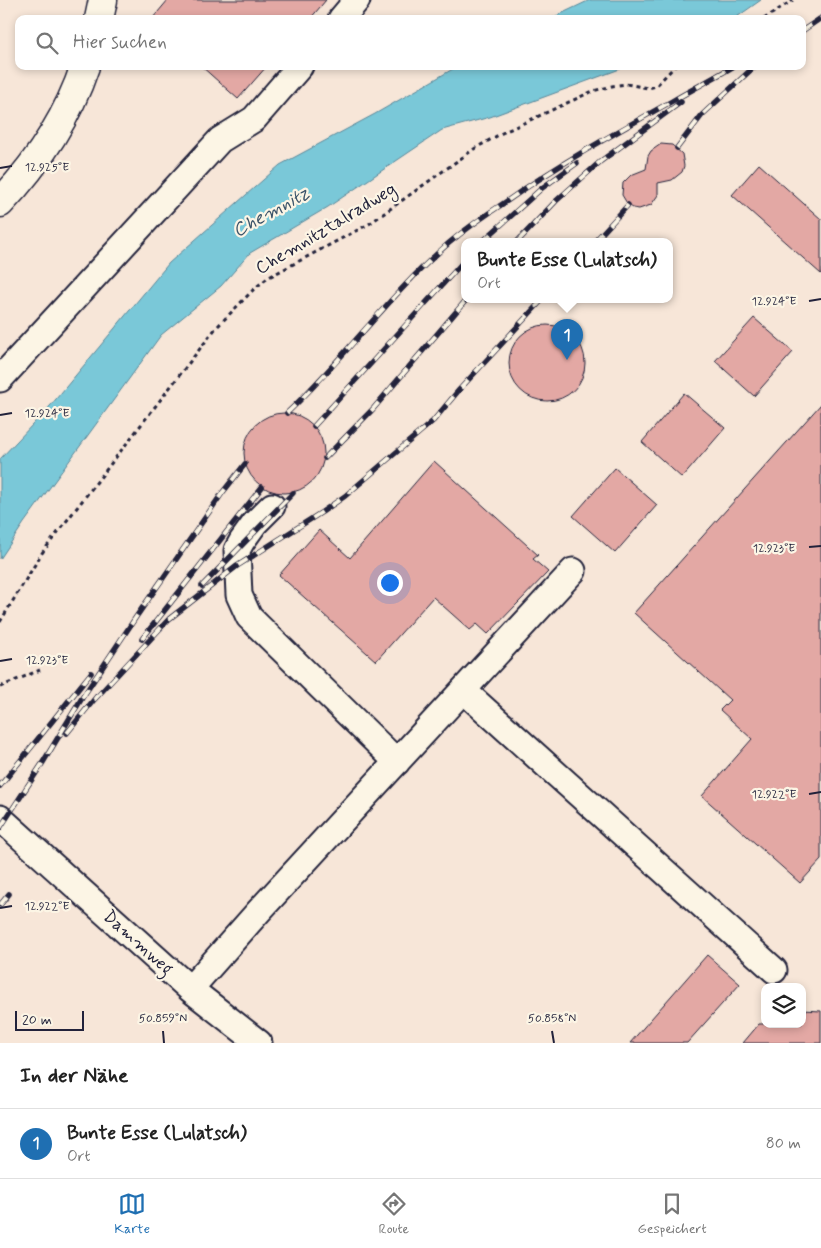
<!DOCTYPE html>
<html lang="de">
<head>
<meta charset="utf-8">
<style>
	body { margin:0; font-family:Mynerve,sans-serif; background:#f6f6f6; color:#222 }
	.controls { position:absolute; right:15px; bottom:15px; display:grid; overflow:hidden; border-radius:10px; box-shadow:0 2px 8px #0003 }
	.controls button { width:45px; height:45px; display:grid; place-items:center; padding:0; border:0; border-bottom:1px solid #e0e0e0; background:#fff; color:#222; font:25px sans-serif }
	.scale { position:absolute; left:15px; bottom:12px; width:69px; box-sizing:border-box; padding-left:5px; border:2px solid #22223b; border-top:0; font-size:14px; line-height:18px; white-space:nowrap; color:#22223b; -webkit-text-stroke:4px #fcf5e5; paint-order:stroke }
	.you { position:absolute; left:389px; top:582px; width:18px; height:18px; margin:-12px; border:4px solid #fff; border-radius:50%; background:#1a73e8; box-shadow:0 0 0 8px #1a73e833 }
	.badge { display:grid; place-items:center; width:32px; height:32px; border-radius:50%; background:#1f6fb2; color:#fff; font-size:16px; font-weight:700 }
	.pin { position:absolute; translate:-50% -41px; filter:drop-shadow(0 1px 2px #0008) }
	.pin::after { content:''; position:absolute; top:26px; width:18px; height:15px; background:inherit; clip-path:polygon(0 0,100% 0,50% 100%) }
	.popup { position:absolute; left:461px; top:238px; width:212px; height:65px; box-sizing:border-box; display:grid; place-content:center; border-radius:10px; background:#fff; filter:drop-shadow(0 1px 4px #0005); font-size:16px; white-space:nowrap; color:#767676 }
	.popup b { font-size:19px; color:#222 }
	.popup::after { content:''; position:absolute; left:50%; top:100%; margin-left:-10px; border:10px solid transparent; border-top-color:#fff }
	.list { margin:0; padding:0; list-style:none }
	h2 { display:flex; justify-content:space-between; align-items:center; height:65px; margin:0; padding:0 20px; font-size:21px }
	h2 small { font-size:16px; font-weight:400; color:#767676 }
	.list li { display:grid; grid-template-columns:32px 1fr auto; gap:15px; align-items:center; box-sizing:border-box; height:70px; padding:0 20px; border-top:1px solid #e0e0e0 }
	.list b { display:block; font-size:19px; white-space:nowrap }
	.list p { margin:0; font-size:16px; white-space:nowrap; color:#767676 }
	.list em { font-size:16px; font-style:normal; color:#767676 }
	.icon { flex:none; width:28px; height:28px; fill:none; stroke:currentColor; stroke-width:2; stroke-linecap:round; stroke-linejoin:round }
	.map { position:relative; flex:none; width:821px; height:1043px; overflow:hidden }
	.search { position:absolute; background:#fff; box-shadow:0 2px 8px #0003; left:15px; right:15px; top:15px; height:55px; display:flex; align-items:center; gap:12px; box-sizing:border-box; padding:0 18px; border-radius:10px; color:#767676; font-size:19px }
	.sheet { height:135px; background:#fff }
	nav { display:flex; justify-content:space-around; align-items:center; box-sizing:border-box; height:70px; border-top:1px solid #e0e0e0; background:#fff; font-size:14px; color:#767676 }
	nav a { display:grid; justify-items:center; gap:2px }
	nav .on { color:#1f6fb2 }
	.map>svg:first-child { display:block }
</style>
</head>
<body>
<div class="map">
<svg width="821" height="1043" viewBox="0 0 821 1043">
	<rect width="100%" height="100%" fill="#f7e6d8"/>
	<filter id="ink" filterUnits="userSpaceOnUse"><feTurbulence type="fractalNoise" baseFrequency=".02" numOctaves="2"/><feDisplacementMap in="SourceGraphic" scale="10" xChannelSelector="R" yChannelSelector="G"/><feConvolveMatrix kernelMatrix="1 2 1 2 8 2 1 2 1" color-interpolation-filters="sRGB"/></filter>
	<g filter="url(#ink)">
		<path fill="#7ac8d8" stroke="#578699" d="M590 0H761L734 19H550Z
			M458 66H628L490 117 442 130 328 207 250 253 221 286 161 335 24 523 0 559V459L51 405 169 263 280 165 375 114Z"/>
		<path fill="#e3a8a4" stroke="#22223b" d="M168 0H326L310 19H152Z
			M201 66H267L238 99Z
			M661 144 672 145 682 154 684 166 682 172 672 180 658 183V195L651 205 639 209 633 208 628 205 622 195 623 183 631 175 646 169 648 156 651 151Z
			M759 164 821 219V274L732 195Z
			M754 318 793 352 754 396 715 361Z
			M509 363a38 38 0 1 1 76 0a38 38 0 1 1-76 0Z
			M684 393 725 428 682 478 642 442Z
			M821 404V860L800 883 702 796 752 739 720 710 730 700 634 613Z
			M244 453a40 40 0 1 1 80 0a40 40 0 1 1-80 0Z
			M434 461 538 555 533 559 548 572 488 634 477 624 470 630 433 597 376 661 279 575 319 530 350 558Z
			M615 468 657 505 615 553 573 516Z
			M707 955 740 984 687 1043H630Z
			M802 1010 821 1011V1043H743L759 1024H802Z"/>
		<g fill="none" stroke-linecap="round" stroke-linejoin="round">
			<defs>
				<path id="minor" d="M341 19 357 0
					M0 379 220 140 254 119 300 66
					M272 506 255 523 242 541 237 550 239 595 249 617 397 762
					M463 690 774 970
					M0 818 190 989 259 1043
					M190 989 259 911 573 571"/>
				<path id="major" d="M99 19 103 0
					M0 203C37 164 68 117 85 66"/>
			</defs>
			<use href="#minor" stroke="#22223b" stroke-width="29"/>
			<use href="#major" stroke="#22223b" stroke-width="31"/>
			<path stroke="#22223b" stroke-width="3" stroke-dasharray="4 4" stroke-linecap="butt" d="M764 19 793 0
				M0 622 42 553 65 523 216 328 255 288 269 277 369 224 474 149 502 133 593 91 612 86 626 84 648 88 656 86 675 66
				M0 687 40 670"/>
			<use href="#minor" stroke="#fcf5e5" stroke-width="25"/>
			<use href="#major" stroke="#fcf5e5" stroke-width="28"/>
			<defs>
				<path id="rail" d="M802 31 821 18
					M677 148 702 115 755 66
					M483 241 542 188 577 163
					M518 241 556 201 601 161 681 102
					M595 241 628 205
					M287 413C344 359 390 294 449 243 467 228 487 214 507 201 579 150 658 110 734 66
					M314 426 464 261
					M325 458 373 409 467 299
					M202 586 293 493
					M142 639 262 487
					M94 700 169 619 237 566 322 512 345 496 433 421 459 390 543 299
					M67 733 97 696
					M0 786 91 673
					M0 828 42 764 82 698 136 617 223 492 245 464
					M0 905 9 894"/>
			</defs>
			<use href="#rail" stroke="#22223b" stroke-width="5.5"/>
			<use href="#rail" stroke="#fcf5e5" stroke-width="4" stroke-dasharray="11" stroke-linecap="butt"/>
		</g>
	</g>
	<path fill="none" stroke="#22223b" stroke-width="2" d="M0 168 12 166M809 301 821 299M0 415 12 413M809 547 821 546M0 661 12 659M809 794 821 792M0 908 12 906M163 1031 164 1043M552 1031 554 1043"/>
	<g text-anchor="middle" dominant-baseline="central" stroke-width="4.5" stroke-linejoin="round" paint-order="stroke">
		<g font-size="18" fill="#22223b" stroke="#fcf5e5">
			<text transform="translate(326 229) rotate(-31)">Chemnitztalradweg</text>
			<text transform="translate(138 943) rotate(42)">Dammweg</text>
		</g>
		<g font-size="19" font-style="italic" fill="#3c546a" stroke="#fcf5e5">
			<text transform="translate(271 212) rotate(-29)">Chemnitz</text>
		</g>
	</g>
	<g font-size="12" text-anchor="middle" fill="#22223b" stroke="#fcf5e5" stroke-width="4.5" stroke-linejoin="round" paint-order="stroke">
		<text x="47" y="171">12.925°E</text>
		<text x="774" y="305">12.924°E</text>
		<text x="47" y="417">12.924°E</text>
		<text x="774" y="552">12.923°E</text>
		<text x="47" y="664">12.923°E</text>
		<text x="774" y="798">12.922°E</text>
		<text x="47" y="910">12.922°E</text>
		<text x="163" y="1022">50.859°N</text>
		<text x="552" y="1022">50.858°N</text>
	</g>
</svg>
<div class="controls">
<button><svg class="icon" aria-label="layers" viewBox="0 0 24 24"><path d="M12 4l9 5-9 5-9-5zM3 14l9 5 9-5"/></svg></button>
</div>
<div class="scale">20 m</div>
<div class="you"></div>
<div class="pin badge" style="left:567px;top:360px">1</div>
<div class="popup"><b>Bunte Esse (Lulatsch)</b>Ort</div>
<div class="search"><svg class="icon" aria-label="search" viewBox="0 0 24 24"><circle cx="10" cy="10" r="6"/><path d="M15 15l6 6"/></svg>Hier suchen</div>
</div>
<section class="sheet">
<h2>In der Nähe<small></small></h2>
<ul class="list">
<li><span class="badge">1</span><div><b>Bunte Esse (Lulatsch)</b><p>Ort</p></div><em>80 m</em></li>
</ul>
</section>
<nav>
<a class="on"><svg class="icon" aria-label="map" viewBox="0 0 24 24"><path d="M3 6l6-2 6 2 6-2v14l-6 2-6-2-6 2zM9 4v14M15 6v14"/></svg>Karte</a>
<a><svg class="icon" aria-label="directions" viewBox="0 0 24 24"><path d="M12 3l9 9-9 9-9-9zM9 14v-3h6M13 9l2 2-2 2"/></svg>Route</a>
<a><svg class="icon" aria-label="saved" viewBox="0 0 24 24"><path d="M7 4h10v16l-5-4-5 4z"/></svg>Gespeichert</a>
</nav>
</body>
</html>
